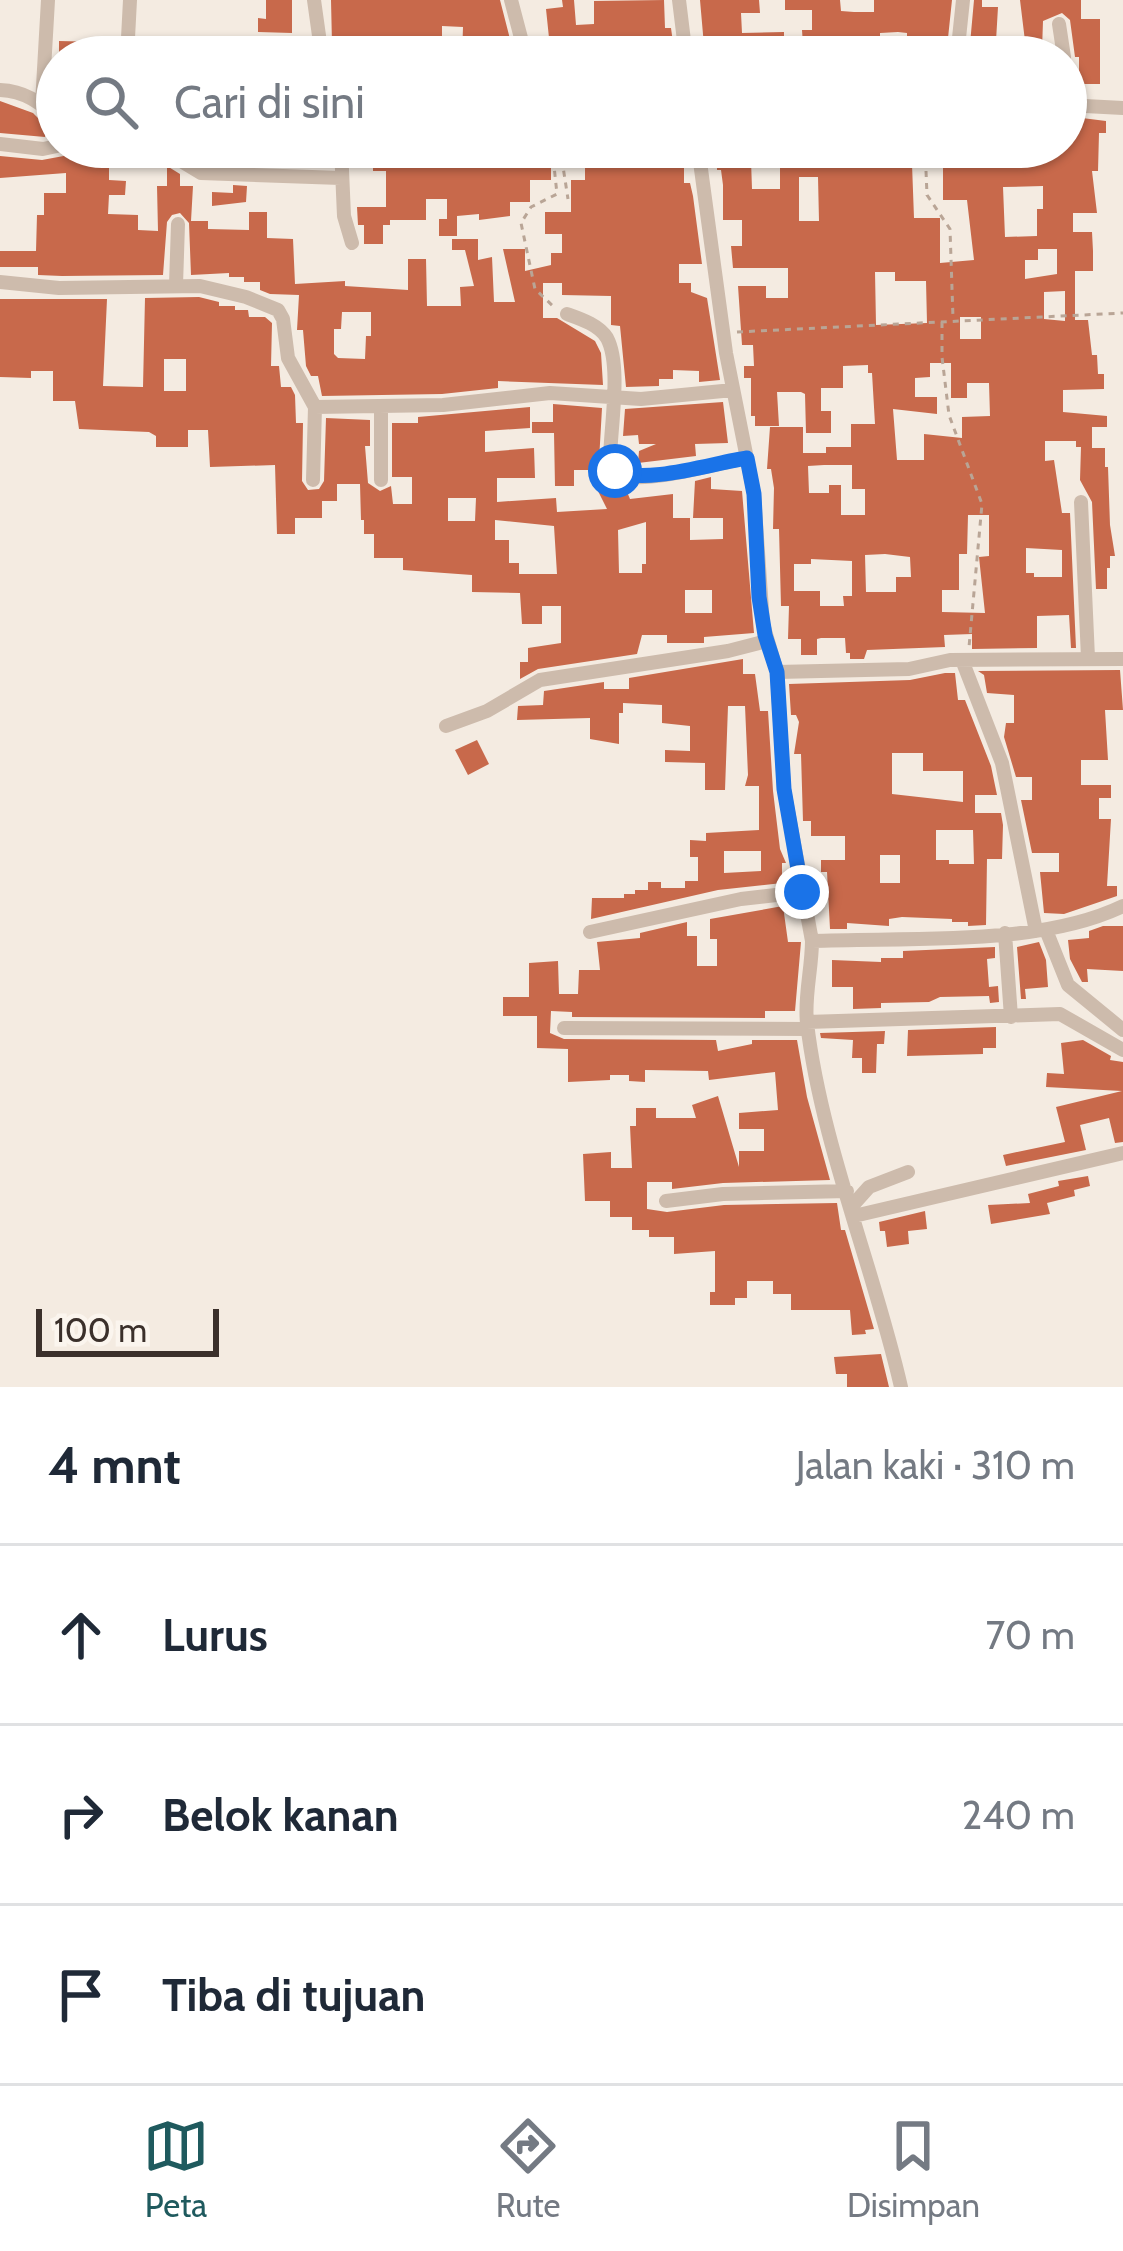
<!DOCTYPE html>
<html lang="id">
<head>
<meta charset="utf-8">
<style>
	body { margin:0; font-family:Cabin,sans-serif; background:#f6f6f7; color:#1f2937 }
	.scale { position:absolute; left:36px; bottom:30px; width:183px; box-sizing:border-box; padding-left:12px; border:6px solid #3b302b; border-top:0; font-size:33px; line-height:42px; white-space:nowrap; color:#3b302b; -webkit-text-stroke:9px #fbf5ee; paint-order:stroke }
	.stop { position:absolute; width:36px; height:36px; margin:-27px; border:9px solid #1a73e8; border-radius:50%; background:#fff }
	.stop.end { background:#1a73e8; border-color:#fff; box-shadow:0 3px 12px #0008 }
	.list { margin:0; padding:0; list-style:none }
	h2 { display:flex; justify-content:space-between; align-items:center; height:156px; margin:0; padding:0 48px; font-size:51px }
	h2 small { font-size:39px; font-weight:400; color:#747a83 }
	.list li { display:grid; grid-template-columns:78px 1fr auto; gap:36px; align-items:center; box-sizing:border-box; height:180px; padding:0 48px; border-top:3px solid #e0e1e3 }
	.list b { display:block; font-size:45px; white-space:nowrap }
	.list em { font-size:39px; font-style:normal; color:#747a83 }
	.icon { flex:none; width:66px; height:66px; fill:none; stroke:currentColor; stroke-width:2; stroke-linecap:round; stroke-linejoin:round }
	.map { position:relative; flex:none; width:1123px; height:1387px; overflow:hidden }
	.search { position:absolute; background:#fff; box-shadow:0 3px 9px #0004; left:36px; right:36px; top:36px; height:132px; display:flex; align-items:center; gap:30px; box-sizing:border-box; padding:0 42px; border-radius:66px; color:#747a83; font-size:45px }
	.sheet { height:696px; background:#fff }
	nav { display:flex; justify-content:space-around; align-items:center; box-sizing:border-box; height:168px; border-top:3px solid #e0e1e3; background:#fff; font-size:33px; color:#747a83 }
	nav a { display:grid; justify-items:center; gap:6px }
	nav .on { color:#1f5a5e }
	.map>svg:first-child { display:block }
</style>
</head>
<body>
<div class="map">
<svg width="1123" height="1387" viewBox="0 0 1123 1387">
	<rect width="100%" height="100%" fill="#f4ebe1"/>
	<path fill="#c8694b" fill-rule="evenodd" d="M266 0H292V33L258 32V18L266 19Z
		M331 0H500L511 43H507V57H462L463 27 442 26V57H388L389 50H363V57H344V44H332Z
		M562 0H574L576 25 594 24V1L664 0 665 28H671L675 57H551L546 9 563 7Z
		M700 0H759L760 13H741L742 33 784 32V46L803 45 802 30H812V10H785V0H840L841 11 854 12H874V0H952L946 57H907V33L898 32 880 33V57H705Z
		M974 0H982V7H998L996 41H1025L1020 0H1081V19H1100V84H1079V57H1075L1070 20 1062 13 1043 21 1042 50 1015 51V56L969 55Z
		M59 41 101 42V57H59Z
		M0 101 33 113 45 125V137L0 133Z
		M1066 116 1106 121V133H1099L1098 171H1092L1097 213H1073V232H1092L1093 251V271H1075V320H1088L1092 355H1097L1098 374H1104V389L1063 390V412L1107 416V427H1092V448H1105V467H1108L1110 525 1115 556H1110V568H1107V589H1096L1092 502 1080 480 1081 447H1076V441H1045V461L1054 460 1062 513H1070L1076 648H1071L1069 615 1037 616V648L972 649V634L944 635 945 647 867 650 864 659H850V653H846L845 638H821L817 639V655H801V639H788L789 606H781L779 529H773L774 488 771 469H767L770 427H803V453H826V447H851V424H875L872 373H868V365L843 366V388H821V411H831V433H806L805 394 801 392H777L779 426H755V416H751V378H744V366H754L753 345H742L738 286H766V298H788V268H733L731 246H742V220H723V185L721 170H717V154H735V147H1066ZM922 157H943V200H967L974 260 940 263V218H914L912 164 922 163ZM751 160H780V189H752ZM799 177H818L819 221H799ZM1043 186V209H1037V236L1005 237 1003 187ZM1038 249H1057V274L1025 279V260H1038ZM875 272H895V281H926L927 323 876 325ZM1065 291V321L1044 319V292ZM960 317H981V339H960ZM930 363H951V398H967V383H989L990 416 962 417V438L924 434V460H897L893 409 937 414V397H915V378L930 377ZM824 465H852V489H865V515H841V485H829V493H809L808 466ZM968 515H989V556L979 557 985 613 942 612V590H959V554H967ZM1026 548 1062 550V577H1034V573H1026ZM885 554 910 557 911 577H896V592H866L865 555ZM811 559 852 561V596H843L844 606H820V591H794V564H811Z
		M256 147H328V166L256 164Z
		M373 147H388L389 160H421V147H432V160H458V147H508V157H531V147H543V159H551V180H530V202H510V216L479 220V214L457 216V236H439V219H447V199H426V220H390V225H383V244H364V225H358L357 207H386V171H373Z
		M617 147H684V183H690L693 196 702 264H679V283H691V292L707 298 720 380 699 382V371L673 370V379H659V386L626 387 620 326 611 325V296L562 295V283H543V318H557L595 341 601 353 603 385 498 381V388L442 394 322 396 318 376H311L306 366 303 330H297L299 295 270 294 260 290V282H244V277H229V273L191 275 189 223 180 213 172 215 167 222 163 275 62 276 38 275V267H0V251H36L37 215H44V193H66V173L0 178V156L42 160 69 155H109V180L126 181 125 195H109L108 214 138 215V230L158 231 157 186H167V166L180 174V186H193L191 221H208V229L249 230V212H267V238L293 239 295 284 345 281V286L408 290V259H426L427 306H461L460 287 474 286 465 250H452V239H478V260L492 257 494 302H515L503 249H525V271L551 265V253H562V234H545V212H571V180H585V158H617ZM342 312H371V336H366L365 359 338 358 334 354V329H341Z
		M233 185 247 186 246 202 212 206V192L233 193Z
		M199 297 219 302V306H235V310H248L249 317H265L272 323 271 366H279L281 387H291L295 395 296 423H303L302 481 308 490 319 489 324 481 326 418 370 420V446H365L368 483 380 491 391 486 393 504H412V477H392V423H418V417L530 407V428L485 431V452L534 448 535 478H497V502L556 498 557 512 607 509 598 491 605 488 597 470H574V486H555L554 433H532V422H553V404L602 408 599 461 605 476 625 487 630 499 673 494V518H690V540L723 539V518H693L695 481 711 477V489L742 491 754 633 704 637V643H667V635H642L637 654 538 669 520 679V662H528V648L561 643V606H542V624H522L520 593 472 592V575L403 570V558H374V534H364V520H361L360 484H337V501H322V518H295V534H277L275 465 210 467 208 430H188V447H156V436L149 432 79 429 75 401H53V371H31V378L0 377V299H107L103 386 143 387 145 298ZM164 359H186V391H164ZM448 498H476L475 521H448ZM495 520 554 526 557 574H519V563H509V540H495ZM646 522V564H642V573H619L618 530ZM685 590H712V613H685Z
		M723 402 728 443 695 444 696 456 638 463 639 451 656 444H639L638 435 623 436 625 409Z
		M743 659V674H755L760 711H768L773 791 780 849 786 863H782V883L718 890 591 919 592 898H624V894H635V890H648V882H661V888H685V881H698V857H690V840L706 841V833L759 830V786H745L748 775 745 706H728L725 790H705V763L665 762V750L690 751V726L662 723V705L623 703V713H619V744L590 739V718L517 720 518 706 543 705 544 691 604 682V689H629V678ZM724 851H761V871L724 873Z
		M1120 670 1123 710H1105L1108 760H1081V785H1111V798H1099V819H1111L1107 886H1117V896L1064 914 1044 913 1040 872H1059V853H1032L1021 800H1032V777H1016L1004 737 1006 723H1014V695L987 693 984 675 978 671Z
		M945 673H955L958 700H965L991 766 997 795H975V813H1001L1003 825 1002 859H987L986 925 968 926V922H952V919L902 917 889 919V926L847 923V929H830L827 872H821V860H845V836H811V821H803L801 754H794L799 722 796 715H791L789 684 910 680ZM892 753H923V771H963V802L892 794ZM936 830H973L974 864H949V860H936ZM880 855H900V883H880Z
		M477 740 489 764 468 775 455 750Z
		M783 906 788 942H801L795 1011H765V1018L572 1017V1012L551 1011 550 1033 564 1039 716 1040 718 1051 752 1044V1040H797L807 1097 830 1180 723 1183 672 1189V1182H647V1209L667 1212 724 1205 837 1203 841 1230H845L874 1329 865 1330 866 1334 852 1335 850 1310H791V1294H773V1281H747V1298H735V1305H710V1292H715V1251L674 1254V1237H649V1230H632V1217H610V1201H585L583 1154 611 1152V1168H632L630 1126H636V1108H656V1118H696L692 1105 718 1096 739 1167V1151H764V1129H739V1113L778 1110 775 1072 709 1080 708 1071 645 1070V1082L629 1081V1075H610V1080L568 1082V1049L537 1048V1016H503V997H529V963L558 961 559 994H578L579 970H600L597 942 640 938V933L687 922V936H697V966H717V939H710V919Z
		M1103 926H1123V971L1087 969 1088 982H1082L1070 959 1068 940 1089 938V931Z
		M1039 942 1046 960 1048 987 1025 989 1026 999H1021L1017 947Z
		M995 947V958L987 959 989 987 998 986 999 1002 990 1003 989 996 940 997 929 1002 881 1003V1008L853 1009V987H832V960L881 962V958H903V951Z
		M996 1027V1048H983V1054L907 1056 908 1030Z
		M885 1031 884 1044H877L876 1073H862V1058H852L853 1040 821 1038 820 1033Z
		M1083 1040 1111 1056 1110 1060 1123 1062V1142L1115 1143 1109 1118 1080 1125 1086 1150 1006 1166 1003 1155 1065 1142 1056 1107 1122 1091 1046 1087 1047 1073 1064 1074 1061 1043Z
		M1088 1176 1090 1186 1074 1190 1075 1196 1047 1203 1050 1214 991 1224 988 1205 1030 1203 1028 1194 1059 1186 1058 1181Z
		M925 1211 927 1229 908 1231 909 1244 887 1247 885 1231H880L879 1222Z
		M881 1354 889 1387H847V1374H836L834 1357Z"/>
	<g fill="none" stroke-linecap="round" stroke-linejoin="round">
		<path stroke="#b9a596" stroke-width="3" stroke-dasharray="6 6" stroke-linecap="butt" d="M552 147 557 194 531 207 521 223 535 289 554 307
			M560 147 568 199
			M925 147 927 195 950 229 953 318
			M942 322V357L949 415 982 504 969 647
			M737 332 1123 313"/>
		<path stroke="#cdbbac" stroke-width="14" d="M314 0 322 57
			M511 0 526 57
			M679 0 686 57
			M1059 24 1064 57
			M127 57 130 0
			M957 57 963 0
			M1066 75 1069 105
			M0 90C24 91 43 103 57 121
			M42 104 48 0
			M1066 105 1123 108
			M0 144 43 149 57 146
			M158 147 201 173 341 178
			M341 147 344 216 352 243
			M698 147 726 353 754 494 763 624 777 672
			M0 282 59 288 200 286 246 297 278 310 283 319 288 358 315 407 443 405 550 393 641 399 733 390
			M176 285 178 224
			M567 314C581 319 599 325 607 338 622 366 610 430 610 461 614 470 613 471 622 475 648 484 718 463 747 458
			M381 407V480
			M313 480 315 407
			M1081 502 1088 658
			M962 660 1002 763 1036 931
			M446 726 487 711 540 680 728 651 767 641
			M1046 930 1068 985 1123 1030
			M590 932 741 899 802 892
			M1005 933 1011 1017
			M812 941 784 789 777 672 909 669 950 660 1123 659
			M807 1022 1060 1014 1123 1050
			M564 1028 807 1029
			M666 1201 723 1194 847 1191
			M852 1206 869 1187 908 1172
			M854 1216 1123 1153
			M901 1387C874 1268 821 1143 807 1023 804 997 812 968 812 941 907 937 1038 947 1123 906"/>
	</g>
	<g fill="none" stroke-linecap="round" stroke-linejoin="round">
		<path stroke="#1a73e8" stroke-width="15" d="M615 471C645 485 713 463 747 458L754 494 759 597 765 635 777 672 784 789 802 892"/>
	</g>
</svg>
<div class="scale">100 m</div>
<div class="stop" style="left:615px;top:471px"></div>
<div class="stop end" style="left:802px;top:892px"></div>
<div class="search"><svg class="icon" aria-label="search" viewBox="0 0 24 24"><circle cx="10" cy="10" r="6"/><path d="M15 15l6 6"/></svg>Cari di sini</div>
</div>
<section class="sheet">
<h2>4 mnt<small>Jalan kaki · 310 m</small></h2>
<ul class="list">
<li><svg class="icon" aria-label="ahead" viewBox="0 0 24 24"><path d="M12 20V5M6 11l6-6 6 6"/></svg><div><b>Lurus</b></div><em>70 m</em></li>
<li><svg class="icon" aria-label="right" viewBox="0 0 24 24"><path d="M7 20v-9h11M14 6l5 5-5 5"/></svg><div><b>Belok kanan</b></div><em>240 m</em></li>
<li><svg class="icon" aria-label="arrive" viewBox="0 0 24 24"><path d="M6 21V4h12l-3 4 3 4H6"/></svg><div><b>Tiba di tujuan</b></div></li>
</ul>
</section>
<nav>
<a class="on"><svg class="icon" aria-label="map" viewBox="0 0 24 24"><path d="M3 6l6-2 6 2 6-2v14l-6 2-6-2-6 2zM9 4v14M15 6v14"/></svg>Peta</a>
<a><svg class="icon" aria-label="directions" viewBox="0 0 24 24"><path d="M12 3l9 9-9 9-9-9zM9 14v-3h6M13 9l2 2-2 2"/></svg>Rute</a>
<a><svg class="icon" aria-label="saved" viewBox="0 0 24 24"><path d="M7 4h10v16l-5-4-5 4z"/></svg>Disimpan</a>
</nav>
</body>
</html>
